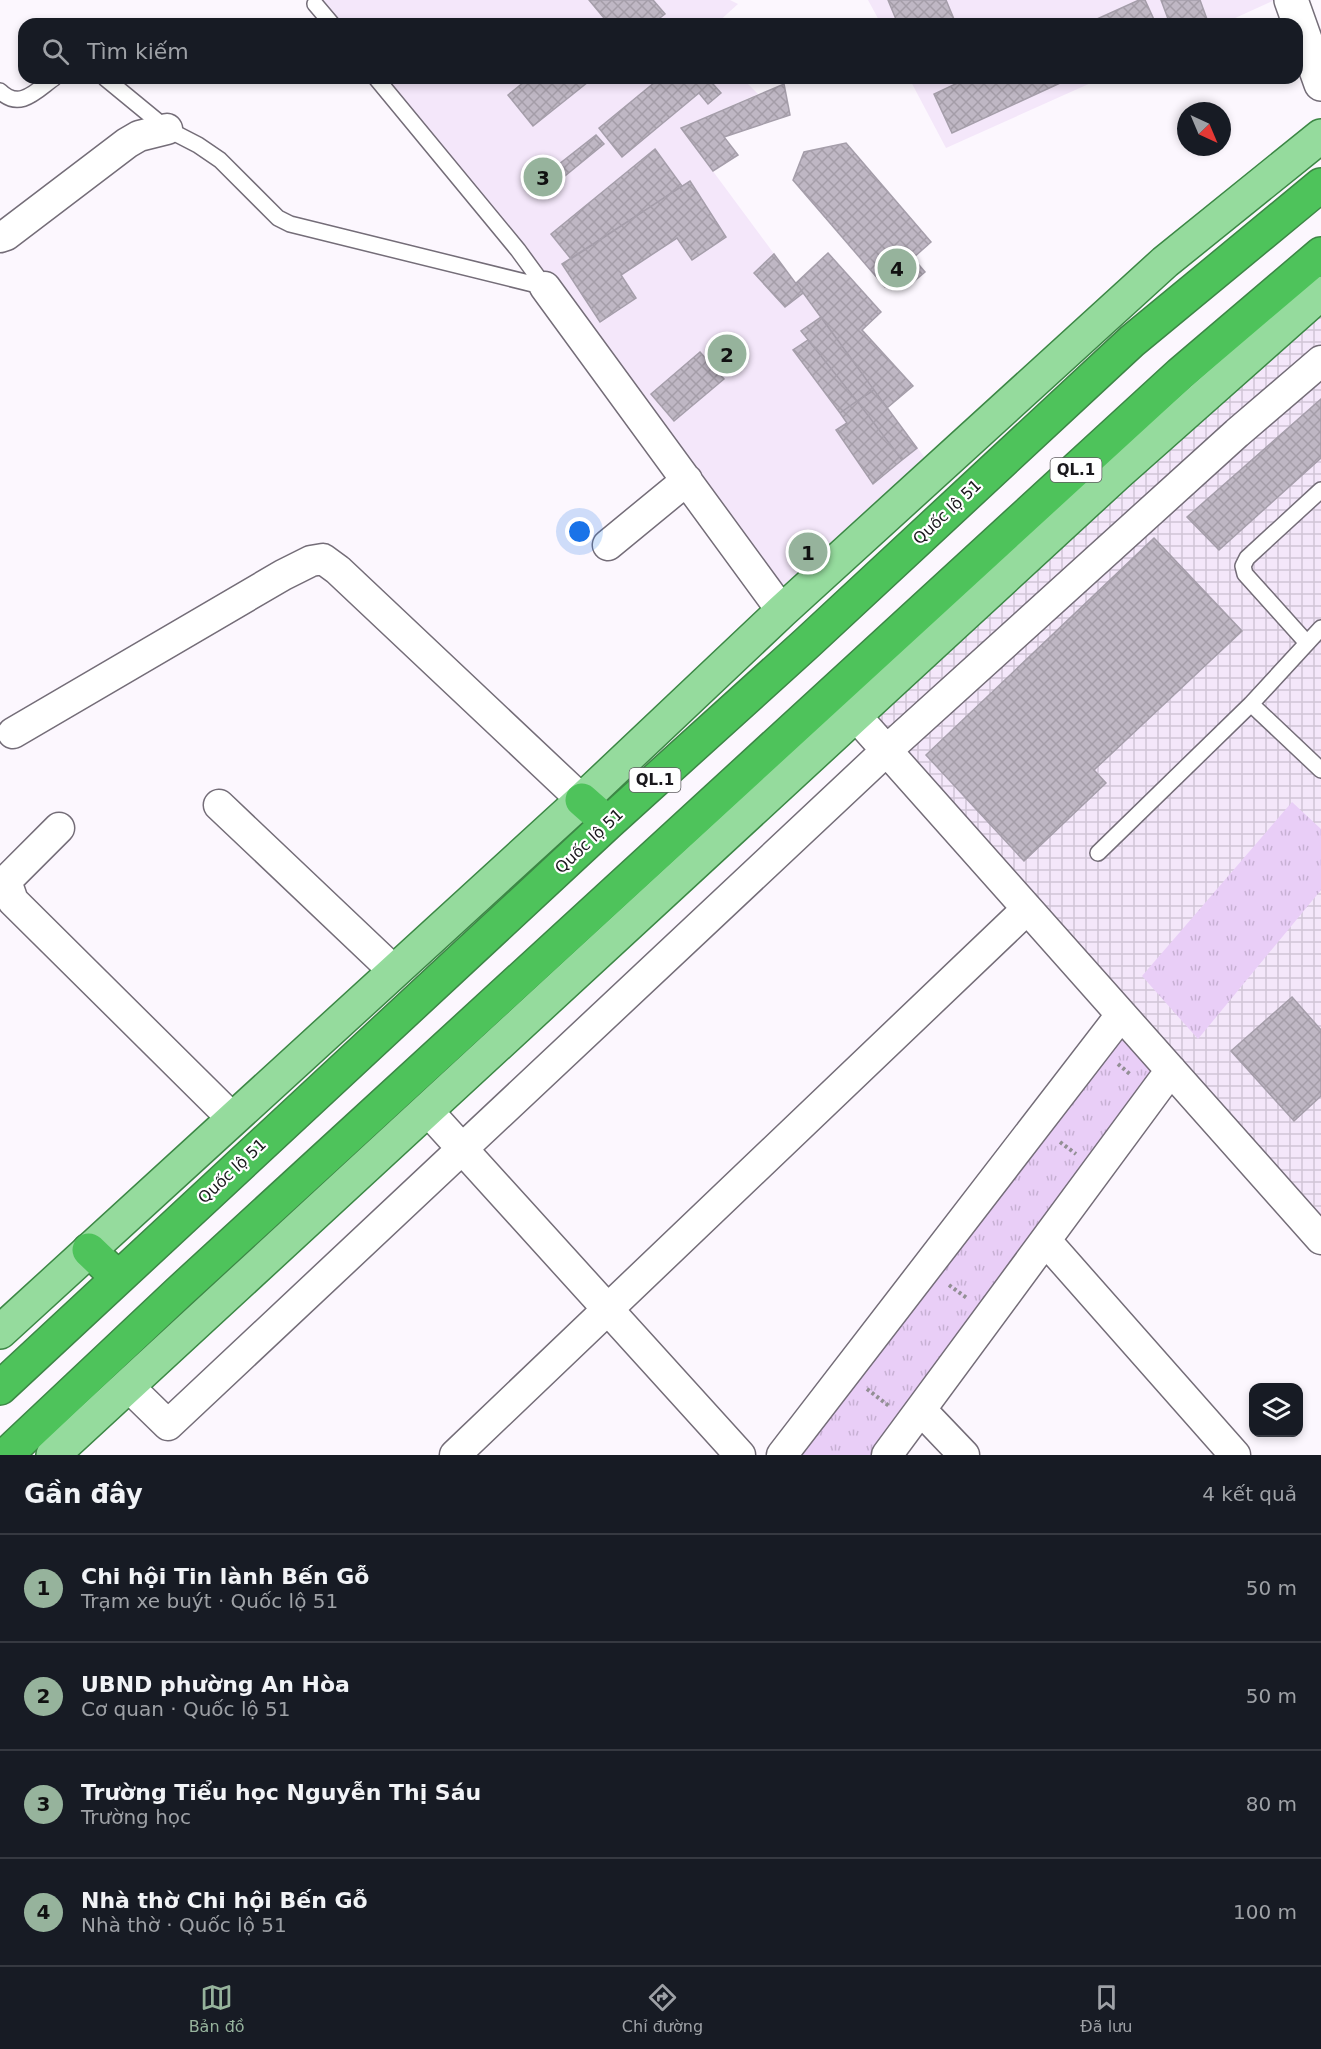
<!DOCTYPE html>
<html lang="vi">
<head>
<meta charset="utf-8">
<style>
	body { margin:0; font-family:"DejaVu Sans",sans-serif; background:#20242c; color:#f1f3f6 }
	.controls { position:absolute; right:18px; bottom:18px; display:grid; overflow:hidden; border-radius:12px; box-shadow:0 3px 9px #0003 }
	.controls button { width:54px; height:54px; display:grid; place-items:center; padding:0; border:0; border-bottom:2px solid #363941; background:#171b24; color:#f1f3f6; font:30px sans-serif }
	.compass { position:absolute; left:1177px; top:102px; width:54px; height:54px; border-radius:50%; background:#171b24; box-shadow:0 3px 9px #0003; rotate:136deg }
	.you { position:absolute; left:580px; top:532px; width:21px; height:21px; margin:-15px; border:4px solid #fff; border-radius:50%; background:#1a73e8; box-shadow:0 0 0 9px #1a73e833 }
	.badge { display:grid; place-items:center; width:39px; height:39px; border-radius:50%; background:#96b39c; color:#111; font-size:20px; font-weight:700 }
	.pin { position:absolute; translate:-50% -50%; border:3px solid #fff; box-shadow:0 2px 6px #0006 }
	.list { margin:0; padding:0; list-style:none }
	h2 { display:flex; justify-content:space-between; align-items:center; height:78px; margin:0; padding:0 24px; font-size:26px }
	h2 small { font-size:20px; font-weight:400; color:#9ea1a6 }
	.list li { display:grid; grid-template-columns:39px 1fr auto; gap:18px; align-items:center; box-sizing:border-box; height:108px; padding:0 24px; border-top:2px solid #363941 }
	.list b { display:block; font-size:22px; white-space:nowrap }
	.list p { margin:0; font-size:20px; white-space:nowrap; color:#9ea1a6 }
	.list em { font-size:20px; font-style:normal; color:#9ea1a6 }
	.icon { flex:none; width:33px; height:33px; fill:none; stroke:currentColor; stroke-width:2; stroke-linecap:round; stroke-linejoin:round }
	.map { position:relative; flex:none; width:1321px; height:1455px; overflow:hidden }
	.search { position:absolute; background:#171b24; box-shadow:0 3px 9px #0003; left:18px; right:18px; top:18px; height:66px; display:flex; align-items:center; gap:15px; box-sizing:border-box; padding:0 21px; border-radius:18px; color:#9ea1a6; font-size:22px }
	.sheet { height:510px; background:#171b24 }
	nav { display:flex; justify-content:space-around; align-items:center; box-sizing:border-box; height:84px; border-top:2px solid #363941; background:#171b24; font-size:16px; color:#9ea1a6 }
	nav a { display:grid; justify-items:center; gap:3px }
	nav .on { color:#96b39c }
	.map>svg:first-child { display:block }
</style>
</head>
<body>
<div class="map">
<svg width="1321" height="1455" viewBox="0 0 1321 1455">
	<defs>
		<pattern id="industrial-grid" width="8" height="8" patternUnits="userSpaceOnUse" patternTransform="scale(1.5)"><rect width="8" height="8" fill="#f4e7fa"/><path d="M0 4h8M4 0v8" fill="none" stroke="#d1c5d6"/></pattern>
		<pattern id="grass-tufts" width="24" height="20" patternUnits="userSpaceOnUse" patternTransform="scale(1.5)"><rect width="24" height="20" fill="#e9cef7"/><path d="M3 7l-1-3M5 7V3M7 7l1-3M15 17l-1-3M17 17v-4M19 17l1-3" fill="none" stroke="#c7b0d3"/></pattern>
		<pattern id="building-cross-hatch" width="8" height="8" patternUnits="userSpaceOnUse" patternTransform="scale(1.5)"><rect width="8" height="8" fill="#bfb7c4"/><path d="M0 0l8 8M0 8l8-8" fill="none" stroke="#a49da8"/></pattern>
	</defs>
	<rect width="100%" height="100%" fill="#fcf7fe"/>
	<path fill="#f4e7fa" d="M320 0H730L738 4 716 24H340Z
		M868 0H1275L1222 24H881Z
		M384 78H742L758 94 681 128 925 458 779 592 546 277Z
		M909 78H1102L946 148Z"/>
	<path fill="url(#industrial-grid)" d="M1321 314V1225L873 722 1010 594Z"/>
	<path fill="url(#grass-tufts)" d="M1292 802 1321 829V890L1198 1039 1142 976Z
		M1121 1030 1158 1071 875 1455H795Z"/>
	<path fill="url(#building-cross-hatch)" stroke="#a59eaa" stroke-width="1.5" d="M589 0H653L665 14 652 24H596L604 18Z
		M888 0H946L956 24H898Z
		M1139 0H1145L1156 24H1086Z
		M1161 0H1200L1208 22 1170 24Z
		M529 78H593L533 126 508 95Z
		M660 78H720L713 84 721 93 708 104 699 93 622 157 599 128Z
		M968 78H1071L952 133 934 94Z
		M784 84 790 115 724 137 738 155 713 171 681 128Z
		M596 135 604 144 549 189 540 179Z
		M846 143 931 242 913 258 925 272 911 284 901 273 885 287 793 180 804 152Z
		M655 149 682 186 571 259 551 234Z
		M690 181 726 237 692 260 677 238 621 275 636 298 600 322 562 264Z
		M828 253 881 312 862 330 913 386 887 408 796 283Z
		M774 254 803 293 785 307 754 273Z
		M821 317 874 390 857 401 801 331Z
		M808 340 857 401 840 413 793 350Z
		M700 352 724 379 674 421 651 394Z
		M874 390 917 448 902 460 857 401Z
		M1321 399V458L1219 550 1187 517Z
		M857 401 902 460 873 484 836 430 847 423 840 413Z
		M1154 538 1242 631 1094 770 1106 783 1024 861 926 755Z
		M1292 997 1321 1030V1096L1294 1121 1231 1051Z"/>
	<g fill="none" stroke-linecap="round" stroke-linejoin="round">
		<defs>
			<path id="lane" d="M315 4 332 24
				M105 78 167 129 198 145 220 160 278 218 290 224 545 287
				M376 78 518 250 545 287
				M0 91C20 111 37 90 54 78
				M1307 643 1245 574 1243 566 1247 558 1321 490
				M1251 704 1321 770
				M1098 853 1251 704 1321 628"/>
			<path id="street" d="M0 237 6 235 127 143 139 136 167 129
				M545 287 782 611
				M608 545 687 480
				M839 697 1321 1239
				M13 733 283 575 311 561 323 559 338 570 582 800
				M219 805 394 971
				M59 828 6 881 13 901 233 1119
				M427 1110 740 1455
				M1046 1241 1235 1455
				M128 1386 168 1425 886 751 1237 433 1321 361
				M921 1410 964 1455
				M455 1455 1027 909
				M782 1455 1121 1015
				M887 1455 1171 1070"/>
			<path id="secondary" d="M1291 0 1321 84"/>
			<path id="primary" d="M0 1332 582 800 782 611 1165 262 1321 136
				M53 1455 1118 473 1321 293"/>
			<path id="highway" d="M582 800 608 823
				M89 1250 117 1277
				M0 1388 608 823 807 643 1132 341 1321 185
				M6 1455 178 1293 1180 374 1321 254"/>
		</defs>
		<use href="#lane" stroke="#746d78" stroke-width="18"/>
		<use href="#street" stroke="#746d78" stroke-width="33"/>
		<use href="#secondary" stroke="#746d78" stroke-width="36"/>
		<use href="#primary" stroke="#3c8745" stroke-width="36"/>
		<use href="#highway" stroke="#3c8745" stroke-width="36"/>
		<path stroke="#938f95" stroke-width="4" stroke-dasharray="3 3" stroke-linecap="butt" d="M1118 1064 1131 1075
			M1060 1142 1076 1154
			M949 1285 967 1298
			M867 1389 889 1406"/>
		<use href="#lane" stroke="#fff" stroke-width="15"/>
		<use href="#street" stroke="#fff" stroke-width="30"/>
		<use href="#secondary" stroke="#fff" stroke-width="33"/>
		<use href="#primary" stroke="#95db9d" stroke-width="33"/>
		<use href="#highway" stroke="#4ec35b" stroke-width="33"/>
	</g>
	<g text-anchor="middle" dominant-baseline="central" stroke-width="4.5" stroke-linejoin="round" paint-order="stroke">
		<g fill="#fff" stroke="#5f5d60" stroke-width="1.5">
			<rect x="1050.5" y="458" width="51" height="24" rx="4.5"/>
			<rect x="629.5" y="768" width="51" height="24" rx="4.5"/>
		</g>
		<g font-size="15" font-weight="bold" fill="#1a181c">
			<text x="1076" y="470">QL.1</text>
			<text x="655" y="780">QL.1</text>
		</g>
		<g font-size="16" fill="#1a181c" stroke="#fff">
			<text transform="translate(947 512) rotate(-43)">Quốc lộ 51</text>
			<text transform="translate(589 841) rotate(-43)">Quốc lộ 51</text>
			<text transform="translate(232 1171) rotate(-43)">Quốc lộ 51</text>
		</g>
	</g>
</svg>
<div class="controls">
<button><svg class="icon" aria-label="layers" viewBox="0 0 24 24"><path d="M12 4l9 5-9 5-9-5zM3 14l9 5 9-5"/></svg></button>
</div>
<svg class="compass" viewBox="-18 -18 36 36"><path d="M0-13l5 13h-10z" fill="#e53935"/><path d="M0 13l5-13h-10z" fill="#9ea1a6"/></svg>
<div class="you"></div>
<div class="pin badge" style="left:808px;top:552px">1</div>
<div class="pin badge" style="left:727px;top:354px">2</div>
<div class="pin badge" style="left:543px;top:177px">3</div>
<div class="pin badge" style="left:897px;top:268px">4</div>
<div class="search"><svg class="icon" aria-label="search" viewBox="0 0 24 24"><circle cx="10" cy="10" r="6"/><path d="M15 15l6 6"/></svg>Tìm kiếm</div>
</div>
<section class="sheet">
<h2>Gần đây<small>4 kết quả</small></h2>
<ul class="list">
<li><span class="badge">1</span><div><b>Chi hội Tin lành Bến Gỗ</b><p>Trạm xe buýt · Quốc lộ 51</p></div><em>50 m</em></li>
<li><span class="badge">2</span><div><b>UBND phường An Hòa</b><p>Cơ quan · Quốc lộ 51</p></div><em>50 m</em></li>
<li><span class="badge">3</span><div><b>Trường Tiểu học Nguyễn Thị Sáu</b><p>Trường học</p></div><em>80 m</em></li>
<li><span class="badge">4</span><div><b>Nhà thờ Chi hội Bến Gỗ</b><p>Nhà thờ · Quốc lộ 51</p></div><em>100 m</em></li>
</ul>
</section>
<nav>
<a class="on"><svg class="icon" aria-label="map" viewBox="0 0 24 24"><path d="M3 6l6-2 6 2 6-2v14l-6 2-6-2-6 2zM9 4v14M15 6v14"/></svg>Bản đồ</a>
<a><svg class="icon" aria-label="directions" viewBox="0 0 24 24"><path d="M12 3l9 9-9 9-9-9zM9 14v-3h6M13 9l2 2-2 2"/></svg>Chỉ đường</a>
<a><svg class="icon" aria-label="saved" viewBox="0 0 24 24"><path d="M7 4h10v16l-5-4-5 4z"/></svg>Đã lưu</a>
</nav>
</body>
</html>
